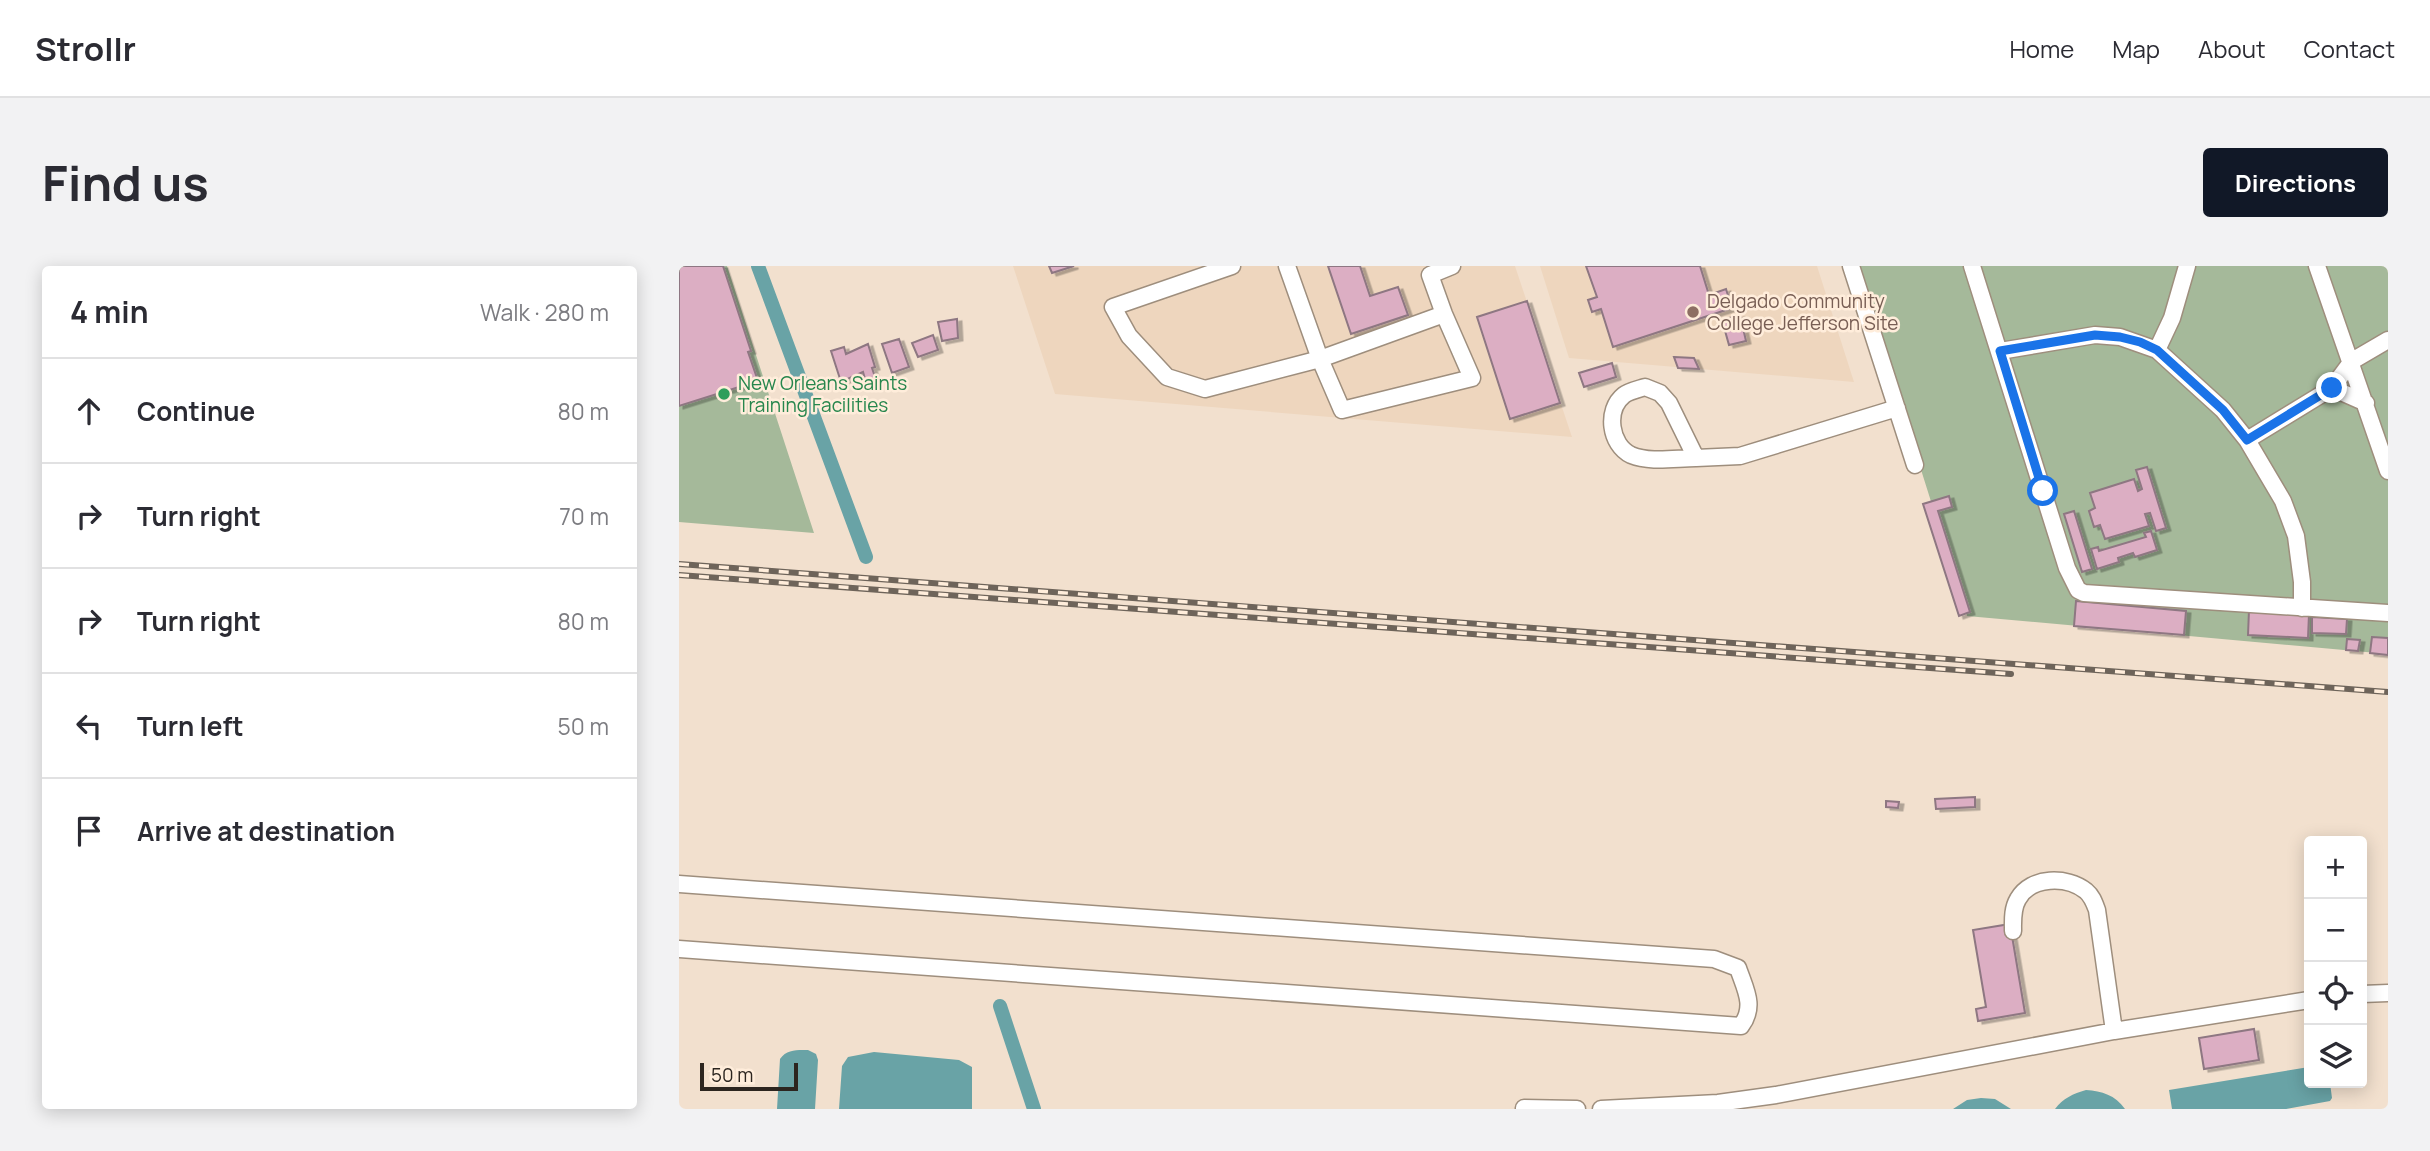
<!DOCTYPE html>
<html lang="en">
<head>
<meta charset="utf-8">
<style>
	body { margin:0; font-family:Manrope,sans-serif; background:#f2f2f3; color:#2b2b33 }
	.controls { position:absolute; right:21px; bottom:21px; display:grid; overflow:hidden; border-radius:7px; box-shadow:0 4px 18px #0003 }
	.controls button { width:63px; height:63px; display:grid; place-items:center; padding:0; border:0; border-bottom:2px solid #e1e1e2; background:#fff; color:#2b2b33; font:35px sans-serif }
	.scale { position:absolute; left:21px; bottom:18px; width:98px; box-sizing:border-box; padding-left:7px; border:4px solid #2c251f; border-top:0; font-size:19px; line-height:24px; white-space:nowrap; color:#2c251f; -webkit-text-stroke:5px #ffeddb; paint-order:stroke }
	.stop { position:absolute; width:21px; height:21px; margin:-16px; border:5px solid #1a73e8; border-radius:50%; background:#fff }
	.stop.end { background:#1a73e8; border-color:#fff; box-shadow:0 2px 7px #0008 }
	.list { margin:0; padding:0; list-style:none }
	h2 { display:flex; justify-content:space-between; align-items:center; height:91px; margin:0; padding:0 28px; font-size:30px }
	h2 small { font-size:23px; font-weight:400; color:#7c7c81 }
	.list li { display:grid; grid-template-columns:46px 1fr auto; gap:21px; align-items:center; box-sizing:border-box; height:105px; padding:0 28px; border-top:2px solid #e1e1e2 }
	.list b { display:block; font-size:26px; white-space:nowrap }
	.list em { font-size:23px; font-style:normal; color:#7c7c81 }
	.icon { flex:none; width:38px; height:38px; fill:none; stroke:currentColor; stroke-width:2; stroke-linecap:round; stroke-linejoin:round }
	.map { position:relative; flex:none; width:1709px; height:843px; overflow:hidden; border-radius:7px }
	header { display:flex; align-items:center; gap:42px; box-sizing:border-box; height:98px; padding:0 35px; background:#fff; border-bottom:2px solid #e1e1e2 }
	header strong { font-size:33px }
	nav { display:flex; gap:38px; margin-inline-start:auto; font-size:24px }
	.intro { display:flex; align-items:center; justify-content:space-between; box-sizing:border-box; height:168px; padding:0 42px }
	h1 { margin:0; font-size:49px }
	.button { padding:18px 32px; border-radius:7px; background:#111827; color:#fff; font-size:24px; font-weight:700 }
	main { display:flex; gap:42px; padding:0 42px }
	aside { flex:1; background:#fff; border-radius:7px; box-shadow:0 4px 18px #0003 }
	.map>svg:first-child { display:block }
</style>
</head>
<body>
<header>
<strong>Strollr</strong>
<nav><a>Home</a><a>Map</a><a>About</a><a>Contact</a></nav>
</header>
<div class="intro"><h1>Find us</h1><a class="button">Directions</a></div>
<main>
<aside>
<h2>4 min<small>Walk · 280 m</small></h2>
<ul class="list">
<li><svg class="icon" aria-label="ahead" viewBox="0 0 24 24"><path d="M12 20V5M6 11l6-6 6 6"/></svg><div><b>Continue</b></div><em>80 m</em></li>
<li><svg class="icon" aria-label="right" viewBox="0 0 24 24"><path d="M7 20v-9h11M14 6l5 5-5 5"/></svg><div><b>Turn right</b></div><em>70 m</em></li>
<li><svg class="icon" aria-label="right" viewBox="0 0 24 24"><path d="M7 20v-9h11M14 6l5 5-5 5"/></svg><div><b>Turn right</b></div><em>80 m</em></li>
<li><svg class="icon" aria-label="left" viewBox="0 0 24 24"><path d="M17 20v-9H6M10 6l-5 5 5 5"/></svg><div><b>Turn left</b></div><em>50 m</em></li>
<li><svg class="icon" aria-label="arrive" viewBox="0 0 24 24"><path d="M6 21V4h12l-3 4 3 4H6"/></svg><div><b>Arrive at destination</b></div></li>
</ul>
</aside>
<div class="map">
<svg width="1709" height="843" viewBox="0 0 1709 843">
	<defs>
		<filter id="shadow"><feDropShadow dx="4.5" dy="2.5" stdDeviation="0" flood-color="#0004"/></filter>
	</defs>
	<rect width="100%" height="100%" fill="#f2e0ce"/>
	<path fill="#eed6be" d="M334 0H836L893 171 376 128Z
		M861 0H1138L1175 116 890 92Z"/>
	<path fill="#a5b99a" d="M0 0H48L135 267 0 256Z
		M1178 0H1709V388L1288 350Z"/>
	<path fill="#69a3a6" d="M129 784 137 788 139 794 136 843H98L101 793C108 783 118 784 129 784Z
		M195 786 280 794 293 801V843H160L163 800 169 791Z
		M1630 801V817H1651L1653 832 1651 835 1607 843H1493L1490 824Z
		M1407 824C1423 825 1436 829 1446 843H1376C1384 832 1394 828 1407 824Z
		M1302 832 1316 833 1332 843H1274L1288 834Z"/>
	<g fill="none" stroke-linecap="round" stroke-linejoin="round">
		<path stroke="#69a3a6" stroke-width="14" d="M79 0 187 291
			M321 740 355 843"/>
	</g>
	<path fill="#dcaec3" stroke="#8e7782" stroke-width="2" filter="url(#shadow)" d="M0 0H44L72 85 69 86 79 115 0 140Z
		M370 0H395L373 7Z
		M649 0H681L691 30 719 21 729 49 672 68Z
		M907 0H1021L1030 29 1047 23 1053 42 934 81 922 43 913 46 909 34 918 31Z
		M848 35 881 137 831 153 798 51Z
		M1061 49 1067 75 1050 79 1043 54Z
		M278 53 279 72 263 75 259 56Z
		M254 69 259 84 239 91 233 77Z
		M220 73 230 101 213 107 203 78Z
		M189 78 196 101 193 102 198 117 188 120 184 106 162 116 152 85 165 81 167 88Z
		M995 91 1015 92 1020 103 999 102Z
		M933 97 937 111 905 121 900 107Z
		M1468 201 1487 262 1477 265 1471 247 1466 248 1470 260 1426 273 1421 259 1415 261 1410 245 1416 242 1411 227 1455 213 1459 225 1463 223 1457 204Z
		M1270 230 1273 241 1259 245 1291 346 1280 350 1244 238Z
		M1395 245 1413 303 1403 306 1385 248Z
		M1472 265 1478 284 1456 291 1454 287 1439 292 1440 296 1418 303 1412 283 1419 281 1420 285 1467 271 1465 267Z
		M1397 335 1507 345 1505 369 1395 360Z
		M1570 344 1630 348 1629 372 1569 369Z
		M1633 351 1668 353 1667 368 1633 367Z
		M1693 371 1709 372V389L1691 387Z
		M1668 373 1681 374 1679 385 1667 384Z
		M1296 531V541L1257 543 1256 533Z
		M1207 535 1220 536 1219 542 1207 541Z
		M1331 658 1346 747 1299 755 1297 743 1307 741 1294 664Z
		M1575 763 1580 794 1525 803 1520 772Z"/>
	<g fill="none" stroke-linecap="round" stroke-linejoin="round">
		<defs>
			<path id="minor" d="M553 0 434 41 450 70 488 111 526 123 641 93 765 48
				M608 0 641 93 663 144 793 112 765 48 751 9 773 0
				M1172 0 1236 199
				M1293 0 1388 302 1399 324 1405 327 1709 347
				M1638 0 1709 205
				M1478 84 1493 52 1508 0
				M1321 85 1416 69 1441 71 1478 84 1544 144 1568 174 1604 235 1617 270 1623 316V342
				M966 121 981 127 990 137 1017 192C997 192 971 197 952 189 931 179 926 144 945 129 950 125 960 123 966 121Z
				M1653 122 1673 95 1709 74
				M1568 174 1653 122 1687 137
				M1017 192 1061 190 1218 142
				M0 618 1035 693 1059 702C1066 723 1077 740 1062 760L0 683
				M1334 665C1334 655 1333 643 1339 633 1352 610 1388 610 1407 625 1413 630 1415 636 1418 644L1435 765
				M1683 728 1709 727
				M845 842 898 843
				M922 843 1039 837 1097 829 1435 765 1630 734"/>
		</defs>
		<use href="#minor" stroke="#9e8e7d" stroke-width="19"/>
		<use href="#minor" stroke="#fff" stroke-width="16"/>
		<defs>
			<path id="rail" d="M0 298 1709 426
				M0 309 1332 408"/>
		</defs>
		<use href="#rail" stroke="#6e645a" stroke-width="6"/>
		<use href="#rail" stroke="#ffeddb" stroke-width="3.5" stroke-dasharray="10" stroke-linecap="butt"/>
	</g>
	<g fill="none" stroke-linecap="round" stroke-linejoin="round">
		<path stroke="#1a73e8" stroke-width="9" d="M1364 225 1321 85 1416 69 1441 71 1461 76 1478 84 1544 144 1568 174 1653 122"/>
	</g>
	<circle fill="#8d6e63" stroke="#ffeddb" stroke-width="2.5" cx="1014" cy="46" r="7"/>
	<circle fill="#2e9e5b" stroke="#ffeddb" stroke-width="2.5" cx="45" cy="128" r="7"/>
	<g text-anchor="middle" dominant-baseline="central" stroke-width="5" stroke-linejoin="round" paint-order="stroke">
		<g font-size="19" fill="#785e54" stroke="#ffeddb" text-anchor="start">
			<text x="1028" y="35">Delgado Community<tspan x="1028" dy="22">College Jefferson Site</tspan></text>
		</g>
		<g font-size="19" fill="#27864d" stroke="#ffeddb" text-anchor="start">
			<text x="59" y="117">New Orleans Saints<tspan x="59" dy="22">Training Facilities</tspan></text>
		</g>
	</g>
</svg>
<div class="controls">
<button>+</button>
<button>−</button>
<button><svg class="icon" aria-label="locate" viewBox="0 0 24 24"><circle cx="12" cy="12" r="6"/><path d="M12 2v4M12 18v4M2 12h4M18 12h4"/></svg></button>
<button><svg class="icon" aria-label="layers" viewBox="0 0 24 24"><path d="M12 4l9 5-9 5-9-5zM3 14l9 5 9-5"/></svg></button>
</div>
<div class="scale">50 m</div>
<div class="stop" style="left:1364px;top:225px"></div>
<div class="stop end" style="left:1653px;top:122px"></div>
</div>
</main>
</body>
</html>
